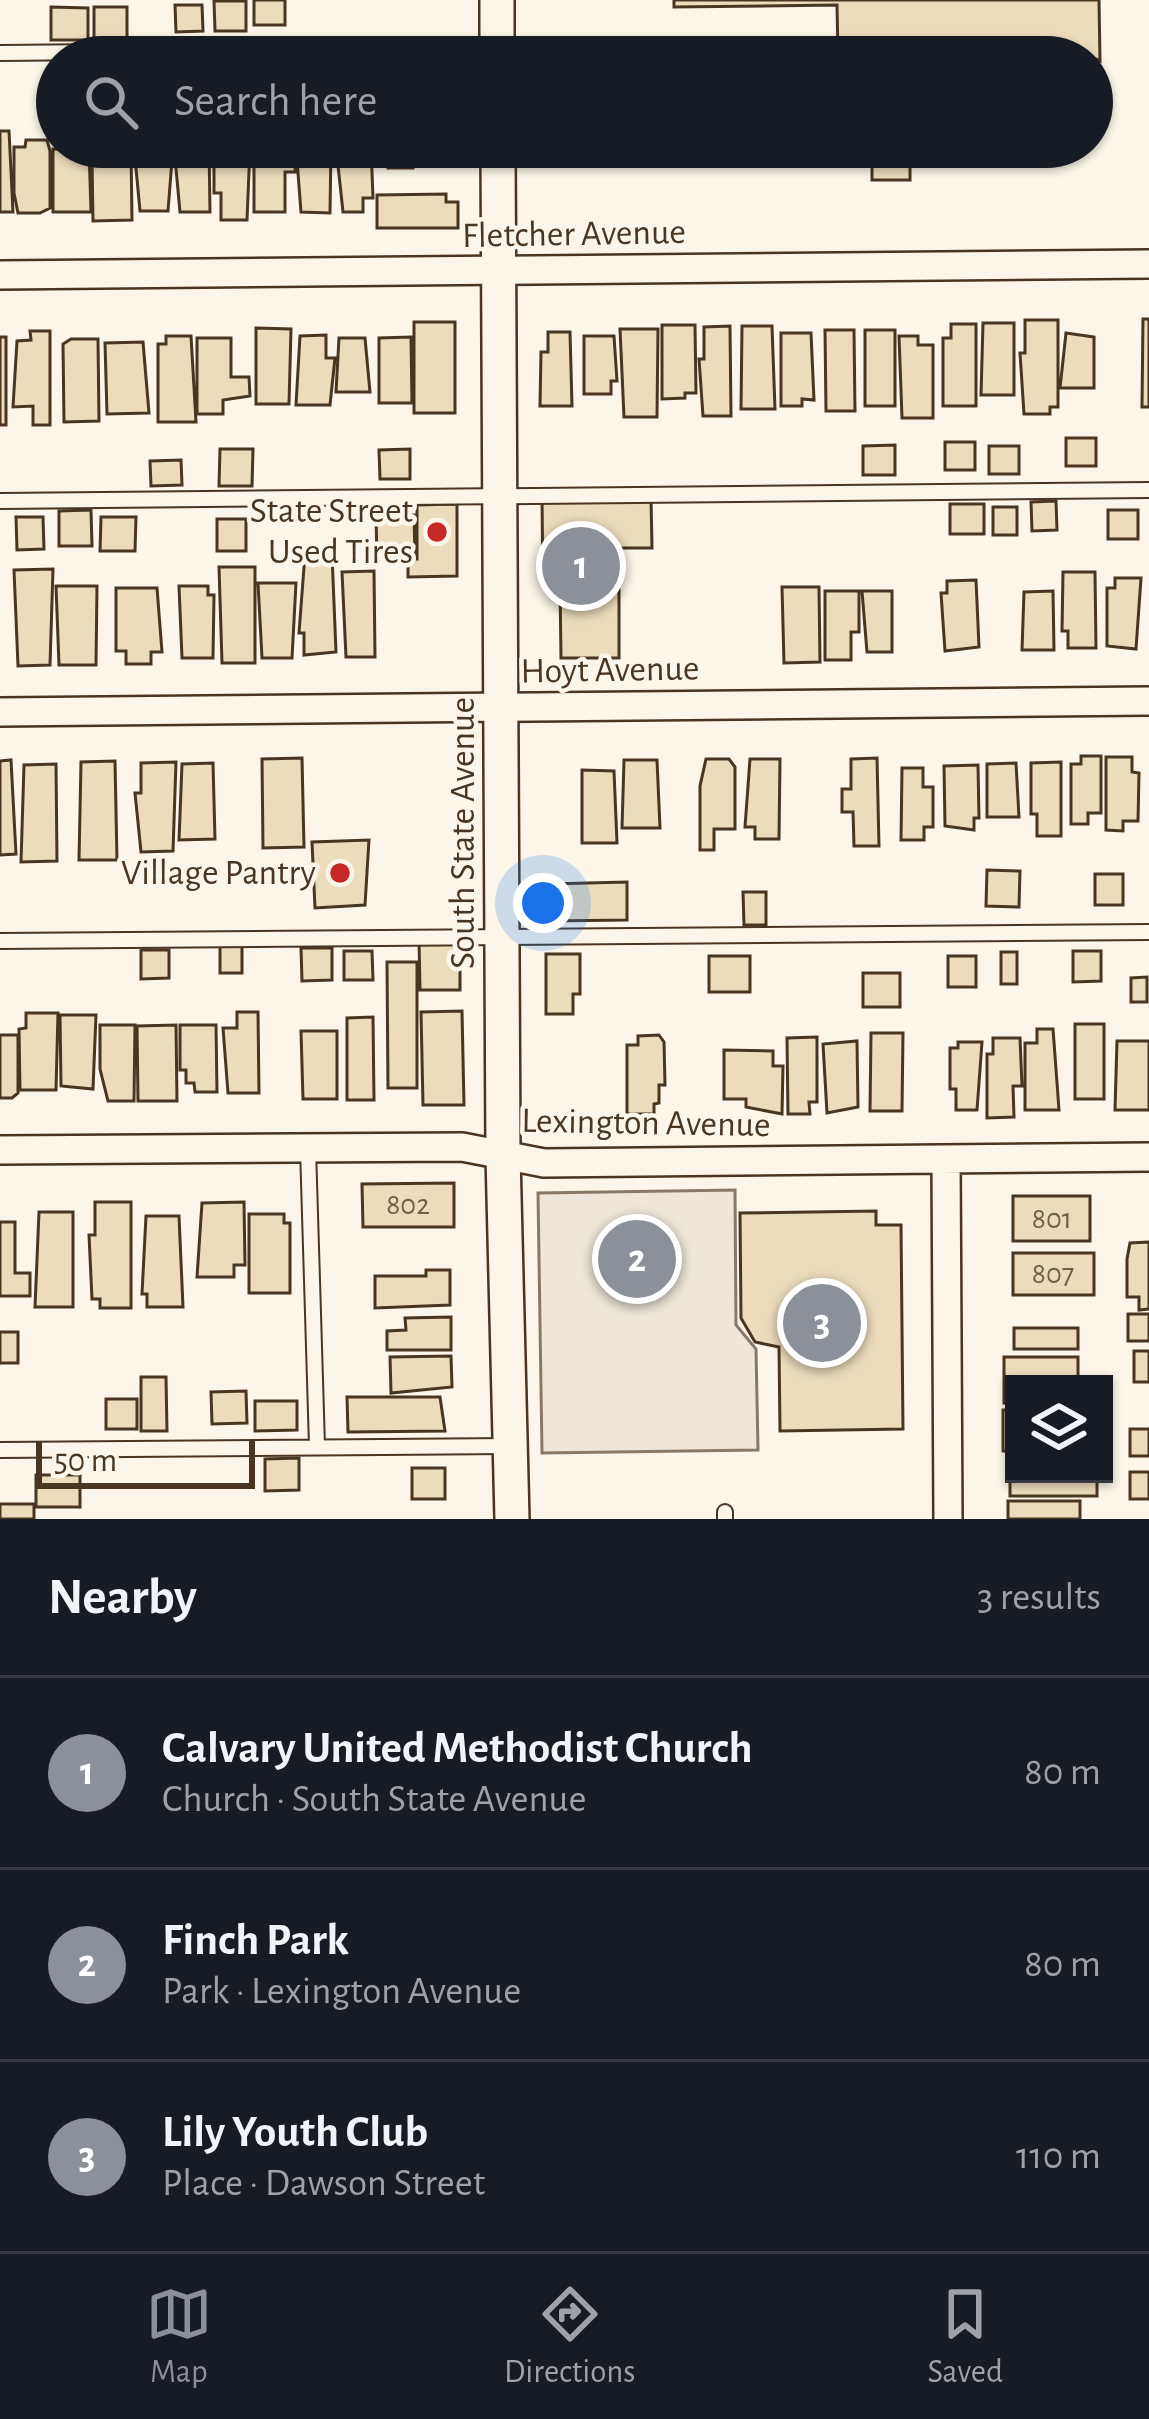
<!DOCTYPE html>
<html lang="en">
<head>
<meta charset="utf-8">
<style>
	body { margin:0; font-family:"Alegreya Sans",sans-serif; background:#20242c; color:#f1f3f6 }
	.controls { position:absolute; right:36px; bottom:36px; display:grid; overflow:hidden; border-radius:0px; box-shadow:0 3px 9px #0004 }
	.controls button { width:108px; height:108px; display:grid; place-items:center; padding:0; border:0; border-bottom:3px solid #363941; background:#171b24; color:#f1f3f6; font:60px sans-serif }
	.scale { position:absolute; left:36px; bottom:30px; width:219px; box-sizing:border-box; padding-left:12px; border:6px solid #4a3520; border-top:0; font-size:33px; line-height:42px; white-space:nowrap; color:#4a3520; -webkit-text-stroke:9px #fbf6e9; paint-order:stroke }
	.you { position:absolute; left:543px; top:903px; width:42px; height:42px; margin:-30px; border:9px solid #fff; border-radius:50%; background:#1a73e8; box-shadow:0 0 0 18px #1a73e833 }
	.badge { display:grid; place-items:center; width:78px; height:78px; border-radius:50%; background:#8c9099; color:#fff; font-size:39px; font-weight:700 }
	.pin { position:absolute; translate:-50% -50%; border:6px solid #fff; box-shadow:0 3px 12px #0006 }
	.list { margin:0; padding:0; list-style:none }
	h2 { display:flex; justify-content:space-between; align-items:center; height:156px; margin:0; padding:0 48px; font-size:51px }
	h2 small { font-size:39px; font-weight:400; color:#9ea1a6 }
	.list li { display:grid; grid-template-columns:78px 1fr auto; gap:36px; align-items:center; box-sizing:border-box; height:192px; padding:0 48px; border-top:3px solid #363941 }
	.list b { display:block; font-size:45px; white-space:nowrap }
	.list p { margin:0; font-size:39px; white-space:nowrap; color:#9ea1a6 }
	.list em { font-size:39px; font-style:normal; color:#9ea1a6 }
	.icon { flex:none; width:66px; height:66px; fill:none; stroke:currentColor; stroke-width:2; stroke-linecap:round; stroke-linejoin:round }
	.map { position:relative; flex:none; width:1149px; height:1519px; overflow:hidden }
	.search { position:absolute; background:#171b24; box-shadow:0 3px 9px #0004; left:36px; right:36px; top:36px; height:132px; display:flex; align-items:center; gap:30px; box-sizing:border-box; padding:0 42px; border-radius:66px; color:#9ea1a6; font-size:45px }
	.sheet { height:732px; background:#171b24 }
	nav { display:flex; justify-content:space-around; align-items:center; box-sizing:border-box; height:168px; border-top:3px solid #363941; background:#171b24; font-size:33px; color:#9ea1a6 }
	nav a { display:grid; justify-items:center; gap:6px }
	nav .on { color:#8c9099 }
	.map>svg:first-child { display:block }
</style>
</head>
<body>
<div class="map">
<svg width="1149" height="1519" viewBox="0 0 1149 1519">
	<rect width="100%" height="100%" fill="#fbf6e9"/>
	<path fill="#ede6d9" stroke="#887966" stroke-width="3" d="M735 1190 736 1325 756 1349 758 1450 542 1453 538 1193Z"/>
	<path fill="#ecdcbc" stroke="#4a3520" stroke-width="3" d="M254 0H285V25H254Z
		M674 0H1099L1100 61 1092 57H838L837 5 674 7Z
		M214 1H246V31H215Z
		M175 5H202L203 31 176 32Z
		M51 7 88 8V40H51Z
		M94 7H127V39H94Z
		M0 131H9L13 212H0Z
		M26 140H47L50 151V208L40 213H18L14 193V147H25Z
		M134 147H173L168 211H140Z
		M174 147H209L210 212H180Z
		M214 147H250L247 220H221V193H214Z
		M254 147H295V172H285V212H254Z
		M296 147H331L330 213 301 212Z
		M336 147H371L373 198H363V212H343Z
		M388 147H413V168H388Z
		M839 147H945V160L910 161V180H872V160H839Z
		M53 149H89L91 212H53Z
		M131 151 132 220 93 221 92 160H100V152Z
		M446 194V202H458V228H377V195Z
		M1143 319H1149V407H1142Z
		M1025 320H1058V407H1050V414H1024L1020 353H1025Z
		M414 322H455V413H414Z
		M983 323H1014V395H981Z
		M951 324H976V406H943V338H951Z
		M662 325H695L696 393H685V398L662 399Z
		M730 326 731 416H703L699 359H704V327Z
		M742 326H772L775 409H741Z
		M256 328 291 329 289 404H256Z
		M620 329H658L657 417H624Z
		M825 330H854L855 411H826Z
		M865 330H895V406H865Z
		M30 331H50V425H33V406L13 407 17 341 31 340Z
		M548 332H570L572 406H540L541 352H548Z
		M781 333H811L814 400 802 399V406H781Z
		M1066 333 1094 337V388H1060Z
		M326 335V358H335L330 405H296L300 336Z
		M166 336H191L196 422H158V344H166Z
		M584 336H614L617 381H611V394H584Z
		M899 336H918V345H933V418H902Z
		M0 337H6V425H0Z
		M411 337 412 403H379V338Z
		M197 338H231V377H249L250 396 223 400V414H197Z
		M339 338H365L370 392H336Z
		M71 339H98L99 421 64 422 63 344Z
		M143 342 149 413 107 414 105 343Z
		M1066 438H1096V466H1066Z
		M945 442H975V470H945Z
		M895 445V475H863V446Z
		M989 446H1019V474H989Z
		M220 449H253L252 486H219Z
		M410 449V479H380L379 450Z
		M181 460 182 485 151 486 150 461Z
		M651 498 652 548H619V658H561L560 584H543L542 499Z
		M1056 501 1057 530 1032 531 1031 502Z
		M457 504V576L408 577V559H417V505Z
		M950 504H984V534H950Z
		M993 507H1017V535H993Z
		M91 510 92 546H59V511Z
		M1108 510H1138V539H1108Z
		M414 515 415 557 377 558 376 516Z
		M16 517H43L44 549 17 550Z
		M101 517H136L135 551H100Z
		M217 519H246V551H217Z
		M305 554H332L336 652 304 655V633H299Z
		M219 567H255V663H222Z
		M53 569 50 665 18 666 14 570Z
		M374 571 375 657H346L342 572Z
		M1063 572H1095L1096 648H1068V631H1062Z
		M1115 578H1141L1136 649 1107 646V588H1115Z
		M976 580 979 647 945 651 941 593H947V581Z
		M258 583H296L292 658H262Z
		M56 586H97L96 665H59Z
		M179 586H208V595H214L213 658H182Z
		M782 587H819L820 662 784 663Z
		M116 588H157L162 652H151V664H126V651H116Z
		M825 591H859V632H851V660H825Z
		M862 591H892V652H867Z
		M1053 591 1054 650H1022L1024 592Z
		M1081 756H1101V813H1088V824H1071V764H1081Z
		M1106 757H1132V772L1139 773 1138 821H1123V831L1106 830Z
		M302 758 304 847 263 848 262 759Z
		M877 758 879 846H854L853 812H842V789H851V759Z
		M706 759H729L735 767V829H714V850H700V786Z
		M750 759H780L779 839H755V827H745Z
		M11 760 16 854 0 855V761Z
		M624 760H657L660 828H622Z
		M115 761 117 860H79L81 762Z
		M176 762 173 851 141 852 135 793H141V763Z
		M1061 762V836H1037V814H1031V763Z
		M213 763 215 839 179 840 182 764Z
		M1016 763 1019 817H987V764Z
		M56 764 57 861 21 862 24 765Z
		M978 765 979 818H974V830L945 826 944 766Z
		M902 768H923V787H933V827H924V840H901Z
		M582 770 614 771 617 843H582Z
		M369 840 365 905 315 908 312 842Z
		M987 870 1020 871 1019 907 986 906Z
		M1095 874H1123V905H1095Z
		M627 882V920L549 921 548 884Z
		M743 892H766V925H744Z
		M419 940H460V990H420Z
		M220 944H242V973H220Z
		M301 948H332V980L302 981Z
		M141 950H169V978L141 979Z
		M344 951H372L373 980H344Z
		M1073 951H1101V981L1073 982Z
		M1001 952H1017V984H1001Z
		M546 954H580V994H573V1014H546Z
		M709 956H750V992H709Z
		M948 956H976V987H948Z
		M387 962H417V1088H388Z
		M863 973H900V1007H863Z
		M1147 977V1002H1131V978Z
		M462 1011 464 1105H423L421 1012Z
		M237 1012H258L259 1093H228L223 1028H237Z
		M26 1013H58L56 1090H20L19 1029 26 1028Z
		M60 1015H96L93 1089 61 1086Z
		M373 1017 374 1100H347V1018Z
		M1075 1024H1104V1099H1075Z
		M100 1025H135L134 1101H108L100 1069Z
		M176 1025 177 1101H138L137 1026Z
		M180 1025H216L217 1092H195L194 1083H186V1070H180Z
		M1037 1029H1053L1059 1110H1025V1043H1037Z
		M301 1031H337V1099H303Z
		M871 1033H903L902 1111H870Z
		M0 1035H18V1093L12 1098H0Z
		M659 1035 664 1042 665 1085H659V1103L654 1104V1114H627V1045H638V1036Z
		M817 1037V1102H809L810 1114H788L787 1038Z
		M993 1038H1020L1022 1086H1013L1014 1117 987 1118V1054H993Z
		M857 1041 858 1107 827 1113 823 1044Z
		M1117 1041H1149V1110H1115Z
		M958 1042H982L977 1110H956V1089H950V1048H958Z
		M724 1050 773 1051V1066H783L782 1114 746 1107V1099H724Z
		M454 1183V1227H363L362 1184Z
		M1013 1196H1090V1241H1013Z
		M95 1202H131V1308H100V1299H92L89 1235H95Z
		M244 1202 245 1265H234V1277H197L202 1203Z
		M876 1211V1225H901L903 1429 780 1431 779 1347 755 1342 741 1318 740 1213Z
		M39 1212H73V1307H35Z
		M249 1214H284V1223H290V1293H249Z
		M146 1216H179L183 1307H147V1294H142Z
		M0 1222H15V1273H30V1296H0Z
		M1149 1242V1309L1139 1310V1297H1127V1259L1130 1243Z
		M1013 1253H1094V1295H1013Z
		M426 1270H450V1305L375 1308V1276H426Z
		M1128 1314H1149V1341H1128Z
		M451 1317V1350H387V1331L406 1330 405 1318Z
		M1014 1328H1078V1349H1014Z
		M0 1332H18V1363H0Z
		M1134 1351H1149V1382H1134Z
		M451 1356 452 1387 391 1393 390 1357Z
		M1004 1357H1078V1384H1014V1403H1004Z
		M141 1377H166L167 1431H141Z
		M246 1391 247 1423 212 1424 211 1392Z
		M347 1397H440L445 1431 348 1432Z
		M106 1399H137V1429H106Z
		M255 1401H297V1430L255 1431Z
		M1003 1410H1014V1451H1003Z
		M1130 1429H1149V1456H1130Z
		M299 1458V1490L265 1491V1459Z
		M1010 1458 1014 1474H1097V1496H1010Z
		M412 1468H445V1499H412Z
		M1130 1472H1149V1499H1130Z
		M36 1475H80V1507H36Z
		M1008 1501H1080V1519H1008Z
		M0 1504H34V1519H0Z"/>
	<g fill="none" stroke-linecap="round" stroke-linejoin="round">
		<defs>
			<path id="service" d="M0 53 497 48
				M0 501 1149 490
				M0 941 1149 932
				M308 1148 317 1446
				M0 1450 511 1446
				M725 1512V1519"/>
			<path id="minor" d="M0 275 1149 264
				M0 712 1149 701
				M0 1150 462 1147 544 1163 1149 1157
				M946 1159 948 1519"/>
			<path id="tertiary" d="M497 0V57
				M498 147 503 1156 512 1519"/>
		</defs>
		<use href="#service" stroke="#4a3520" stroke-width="18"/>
		<use href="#minor" stroke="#4a3520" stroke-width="32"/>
		<use href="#tertiary" stroke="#4a3520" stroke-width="38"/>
		<use href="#service" stroke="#fbf6e9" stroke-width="14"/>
		<use href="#minor" stroke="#fbf6e9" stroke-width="27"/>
		<use href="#tertiary" stroke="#fbf6e9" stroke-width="33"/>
	</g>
	<g fill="#c62828" stroke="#fbf6e9" stroke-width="4.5">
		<circle cx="437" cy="532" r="12"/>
		<circle cx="340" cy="873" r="12"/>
	</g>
	<g text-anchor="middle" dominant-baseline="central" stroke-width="9" stroke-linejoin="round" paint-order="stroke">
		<g font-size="30" fill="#725f47">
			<text x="408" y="1205">802</text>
			<text x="1052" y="1219">801</text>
			<text x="1053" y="1274">807</text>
		</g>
		<g font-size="36" fill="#4a3520" stroke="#fbf6e9">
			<text transform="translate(574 234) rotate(-1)">Fletcher Avenue</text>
			<text transform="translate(610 670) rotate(-1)">Hoyt Avenue</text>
			<text transform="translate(463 833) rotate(-90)">South State Avenue</text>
			<text transform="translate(646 1123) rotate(1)">Lexington Avenue</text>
		</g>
		<g font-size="36" fill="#4a3520" stroke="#fbf6e9" text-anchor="end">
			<text x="413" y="511">State Street<tspan x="413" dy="41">Used Tires</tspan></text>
			<text x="316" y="873">Village Pantry</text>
		</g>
	</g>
</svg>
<div class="controls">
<button><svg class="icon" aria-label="layers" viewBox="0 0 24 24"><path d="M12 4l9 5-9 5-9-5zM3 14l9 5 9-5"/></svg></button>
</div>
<div class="scale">50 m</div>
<div class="you"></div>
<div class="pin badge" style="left:581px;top:566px">1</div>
<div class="pin badge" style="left:637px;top:1259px">2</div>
<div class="pin badge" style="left:822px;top:1323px">3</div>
<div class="search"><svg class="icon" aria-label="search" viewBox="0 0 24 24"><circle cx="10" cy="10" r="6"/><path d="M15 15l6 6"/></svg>Search here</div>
</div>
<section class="sheet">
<h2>Nearby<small>3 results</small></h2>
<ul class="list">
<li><span class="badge">1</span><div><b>Calvary United Methodist Church</b><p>Church · South State Avenue</p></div><em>80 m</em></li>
<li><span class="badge">2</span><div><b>Finch Park</b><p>Park · Lexington Avenue</p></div><em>80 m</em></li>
<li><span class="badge">3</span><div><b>Lily Youth Club</b><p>Place · Dawson Street</p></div><em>110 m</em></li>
</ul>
</section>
<nav>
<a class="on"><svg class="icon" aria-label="map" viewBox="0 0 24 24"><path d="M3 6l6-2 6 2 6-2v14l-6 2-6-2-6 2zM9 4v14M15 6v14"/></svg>Map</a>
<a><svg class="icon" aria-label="directions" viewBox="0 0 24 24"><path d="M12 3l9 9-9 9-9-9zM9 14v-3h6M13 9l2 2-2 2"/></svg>Directions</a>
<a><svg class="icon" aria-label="saved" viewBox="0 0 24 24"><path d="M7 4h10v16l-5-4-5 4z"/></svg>Saved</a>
</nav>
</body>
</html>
